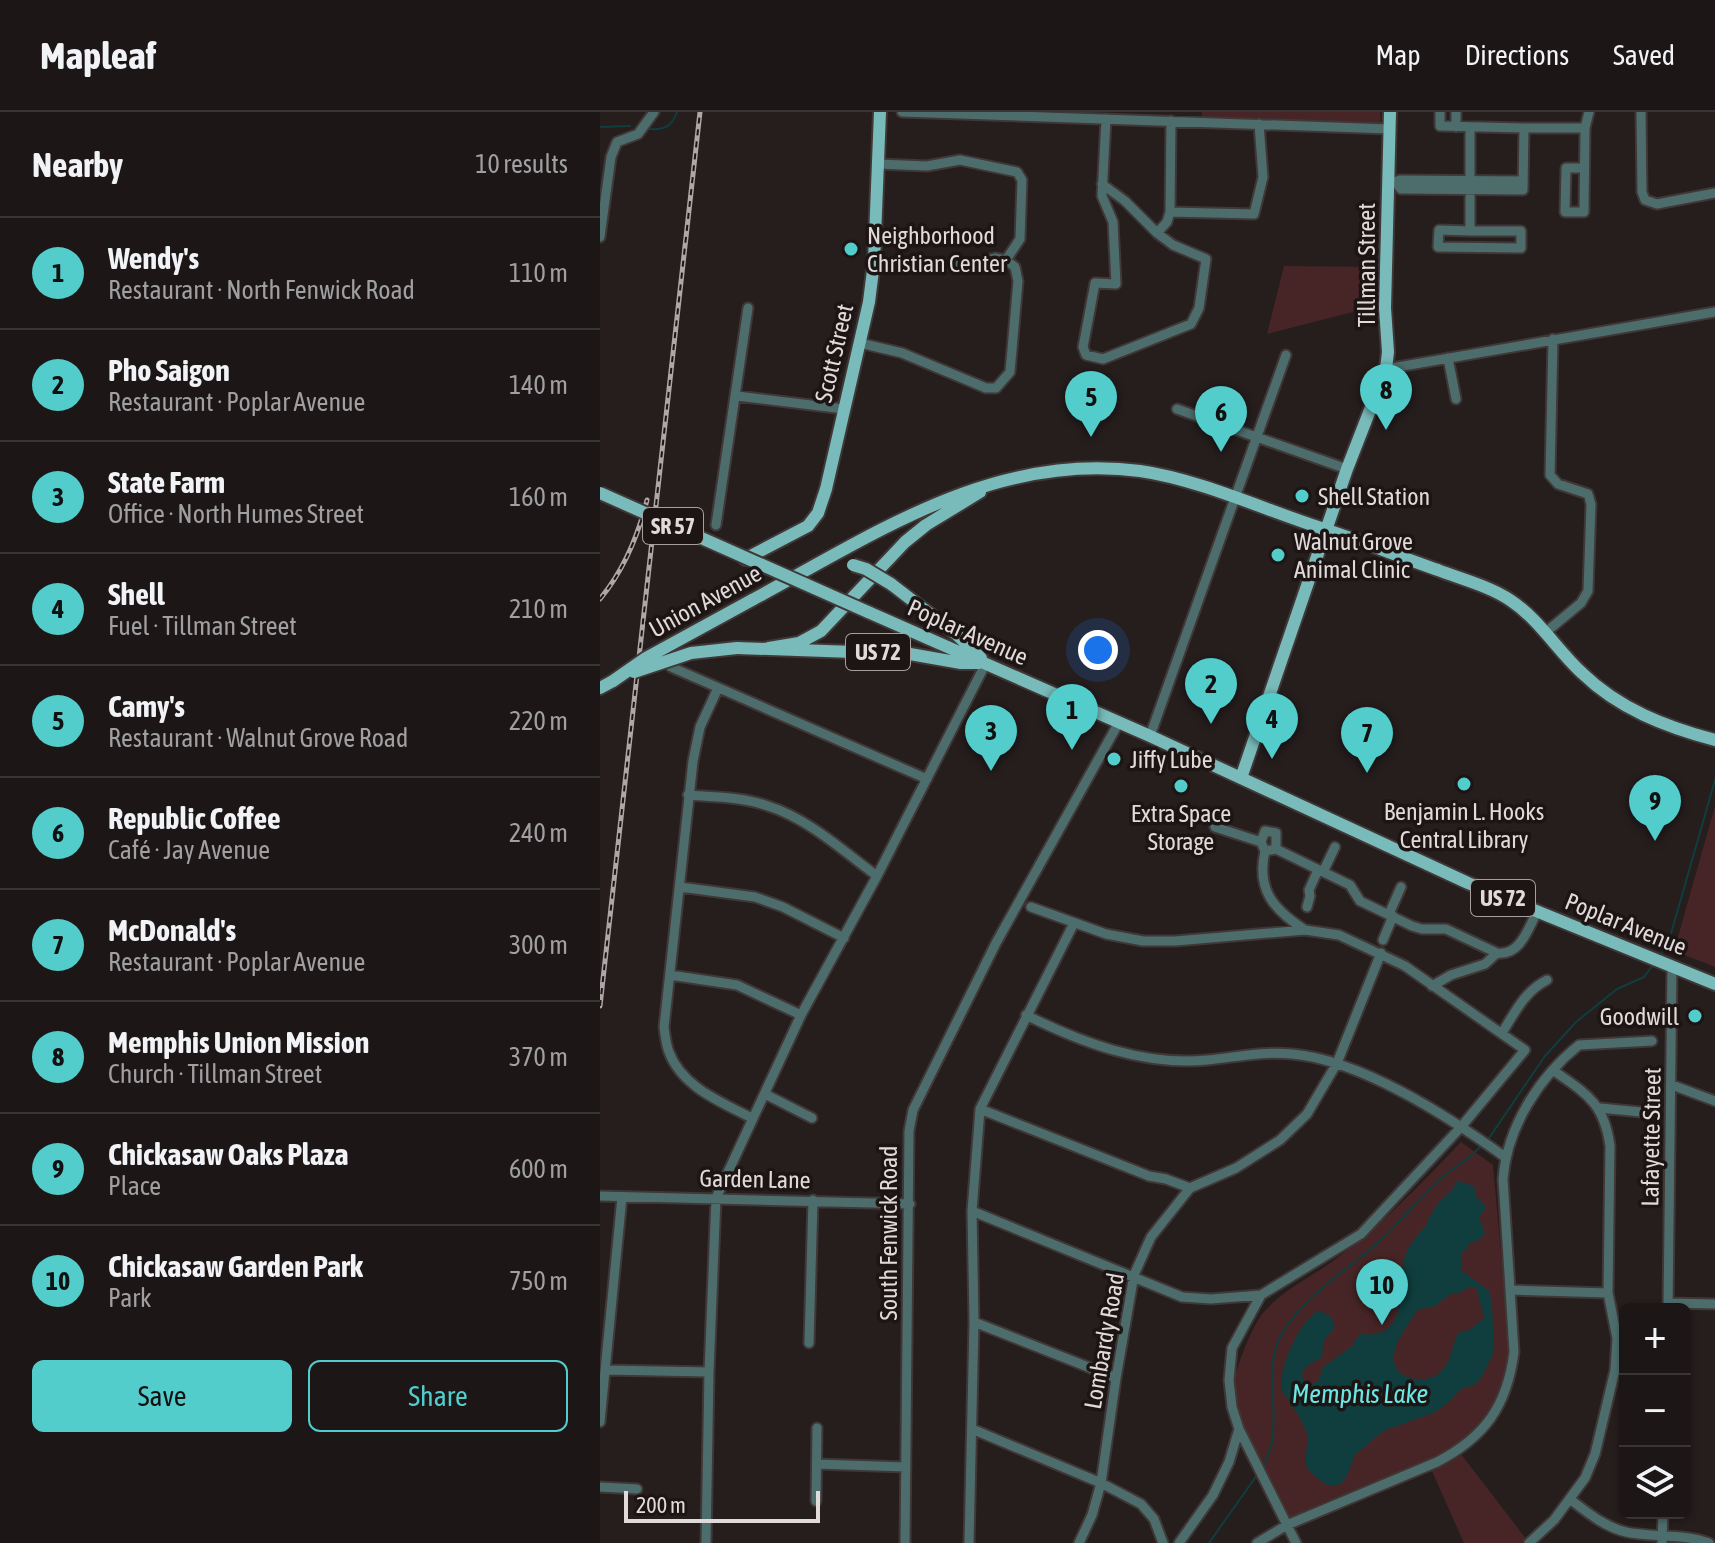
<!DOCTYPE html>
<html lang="en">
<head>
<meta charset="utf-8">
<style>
	body { margin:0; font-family:"Asap Condensed",sans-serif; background:#292323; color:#f1f3f6 }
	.controls { position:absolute; right:24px; bottom:24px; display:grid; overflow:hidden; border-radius:12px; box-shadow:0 2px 6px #0004 }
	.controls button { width:72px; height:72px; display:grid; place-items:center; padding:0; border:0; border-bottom:2px solid #3a3535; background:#1c1616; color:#f1f3f6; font:40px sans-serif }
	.scale { position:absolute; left:24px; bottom:20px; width:196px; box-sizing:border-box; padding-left:8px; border:4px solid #e1dada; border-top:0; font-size:22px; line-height:28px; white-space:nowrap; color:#e1dada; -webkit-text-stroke:6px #1d1414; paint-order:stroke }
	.you { position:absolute; left:498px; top:538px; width:28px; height:28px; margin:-20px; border:6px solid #fff; border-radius:50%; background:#1a73e8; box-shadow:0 0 0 12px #1a73e833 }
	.badge { display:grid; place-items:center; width:52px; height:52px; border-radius:50%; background:#52cdcc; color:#111; font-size:26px; font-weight:700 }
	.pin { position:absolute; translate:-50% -66px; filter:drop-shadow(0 2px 4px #0008) }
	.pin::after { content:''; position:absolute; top:42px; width:28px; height:24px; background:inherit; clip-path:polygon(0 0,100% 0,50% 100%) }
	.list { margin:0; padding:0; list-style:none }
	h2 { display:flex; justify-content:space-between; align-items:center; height:104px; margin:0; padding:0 32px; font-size:34px }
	h2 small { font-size:26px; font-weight:400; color:#a09fa1 }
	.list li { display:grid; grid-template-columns:52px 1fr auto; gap:24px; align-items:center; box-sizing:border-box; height:112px; padding:0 32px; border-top:2px solid #3a3535 }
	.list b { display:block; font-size:30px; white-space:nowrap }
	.list p { margin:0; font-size:26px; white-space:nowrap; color:#a09fa1 }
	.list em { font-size:26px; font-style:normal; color:#a09fa1 }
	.actions { display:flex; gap:16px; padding:24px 32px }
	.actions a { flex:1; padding:18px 0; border:2px solid #52cdcc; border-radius:12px; text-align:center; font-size:28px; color:#52cdcc }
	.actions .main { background:#52cdcc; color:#111 }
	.icon { flex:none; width:44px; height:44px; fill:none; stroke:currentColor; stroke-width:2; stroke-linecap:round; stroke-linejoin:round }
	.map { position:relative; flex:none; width:1115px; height:1431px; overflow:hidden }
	header { display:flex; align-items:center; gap:48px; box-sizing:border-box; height:112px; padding:0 40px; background:#1c1616; border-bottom:2px solid #3a3535 }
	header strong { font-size:38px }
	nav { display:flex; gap:44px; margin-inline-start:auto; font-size:28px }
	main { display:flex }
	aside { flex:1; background:#1c1616 }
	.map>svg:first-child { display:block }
</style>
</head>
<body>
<header>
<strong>Mapleaf</strong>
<nav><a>Map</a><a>Directions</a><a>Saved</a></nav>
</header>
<main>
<aside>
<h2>Nearby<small>10 results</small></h2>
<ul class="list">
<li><span class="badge">1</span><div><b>Wendy's</b><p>Restaurant · North Fenwick Road</p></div><em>110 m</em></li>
<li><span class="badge">2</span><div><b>Pho Saigon</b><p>Restaurant · Poplar Avenue</p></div><em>140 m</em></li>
<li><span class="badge">3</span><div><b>State Farm</b><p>Office · North Humes Street</p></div><em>160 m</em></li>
<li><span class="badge">4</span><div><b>Shell</b><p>Fuel · Tillman Street</p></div><em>210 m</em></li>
<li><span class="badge">5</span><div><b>Camy's</b><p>Restaurant · Walnut Grove Road</p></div><em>220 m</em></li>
<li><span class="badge">6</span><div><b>Republic Coffee</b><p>Café · Jay Avenue</p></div><em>240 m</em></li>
<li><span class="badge">7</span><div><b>McDonald's</b><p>Restaurant · Poplar Avenue</p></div><em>300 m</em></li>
<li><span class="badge">8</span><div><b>Memphis Union Mission</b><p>Church · Tillman Street</p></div><em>370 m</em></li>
<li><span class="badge">9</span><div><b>Chickasaw Oaks Plaza</b><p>Place</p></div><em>600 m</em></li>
<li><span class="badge">10</span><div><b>Chickasaw Garden Park</b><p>Park</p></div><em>750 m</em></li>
</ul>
<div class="actions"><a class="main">Save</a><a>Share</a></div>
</aside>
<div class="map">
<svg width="1115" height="1431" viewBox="0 0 1115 1431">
	<rect width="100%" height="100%" fill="#261d1d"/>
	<path fill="#472526" d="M602 0H780L781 13 602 6Z
		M684 154 776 155V194L667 222Z
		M1115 694V855L1074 839Z
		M861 1030 893 1053 910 1240C900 1319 855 1338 789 1366 756 1379 724 1393 691 1407L686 1402C669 1364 634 1314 634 1273 634 1259 652 1216 660 1205 680 1178 711 1166 737 1146 782 1112 822 1071 861 1030Z
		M861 1342 927 1428 922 1431H864L831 1357Z"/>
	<path fill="#103d3d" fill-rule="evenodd" d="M857 1069 874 1074 876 1084 886 1095 879 1106 885 1121 880 1127 869 1132 867 1137 862 1140V1159L889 1179 892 1193 894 1240 881 1266 874 1273 861 1277 849 1290 833 1301 783 1319 755 1343 746 1366 740 1372 733 1374 725 1372 710 1360 705 1352 708 1324 700 1306 681 1277C680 1254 698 1211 718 1199L729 1203C742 1220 726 1219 723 1232 722 1236 723 1241 722 1245L706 1255 702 1260 703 1268 711 1273 718 1269 723 1255 751 1235 760 1222C810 1228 797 1179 804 1148 807 1134 819 1122 828 1111L827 1108C834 1102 833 1096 839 1090 845 1084 852 1080 857 1069ZM868 1175 878 1176C877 1188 884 1195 883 1207L869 1218 858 1221C853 1231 851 1247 844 1256 831 1275 790 1270 794 1242 796 1227 810 1211 817 1198L835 1194 852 1181 858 1182Z"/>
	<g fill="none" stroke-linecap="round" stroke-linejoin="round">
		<path stroke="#103d3d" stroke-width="2" d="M0 15 30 14
			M50 17C65 18 72 14 77 0
			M1059 845 1068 832 1115 668
			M887 1029 945 944 976 910 1017 877 1044 865 1053 853
			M662 1355C688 1317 659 1264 681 1223 702 1186 743 1161 774 1134 799 1113 819 1085 844 1064 857 1053 871 1046 882 1033
			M609 1431 657 1363"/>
		<defs>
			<path id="minor" d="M302 0 790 17
				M1041 0 1042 80 1045 88 1057 92 1115 81
				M506 7 502 84 513 110 516 172 495 171 483 235 486 243 503 247 591 212 599 196 606 147 573 133 557 121 567 110 570 100 571 9
				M856 15V0
				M870 15V119L839 118 838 135 921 136V119H870
				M924 16H985
				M278 52 327 54 360 48 417 60 422 68 420 127 406 148
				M984 56H966L965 100H984L985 16 989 0
				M791 71 800 68 923 69
				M796 71 801 77 923 78 924 16 840 14V0
				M502 72 525 89 557 121
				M570 100 654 102 663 65 659 12
				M0 125 11 45 17 30 38 22 54 0
				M260 231 302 241 386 276H396L410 260 418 169 415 155 406 148 395 146 368 154 274 150
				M848 246 856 287
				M786 257 1115 200
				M137 284 244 297
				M577 297 747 357
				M116 413 148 196
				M946 520 981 491 988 479 991 392 988 382 958 372 950 363 953 227
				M71 555 327 667
				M118 576 100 615 93 649 64 915C65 923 66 933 69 940 82 975 121 990 152 1006
				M550 624 686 243
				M88 683C114 685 143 685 168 694 209 707 243 739 277 764
				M615 715 661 730
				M676 737V721L665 719 661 730 665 739 676 737 750 773 760 789 812 814 822 817H846L897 841
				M665 739C656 778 674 798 705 818
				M723 760 735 735
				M80 775 155 785 183 795 244 826
				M431 795 506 822 543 829H575L705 818 739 823 805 854 925 938 861 1015 761 1122 661 1183 632 1236 629 1268 632 1295 639 1317 629 1350 613 1383 579 1431
				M707 795 710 784 709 778 718 758
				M789 802 801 775
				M783 828 793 804
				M70 863 137 873 201 903
				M832 874 851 863 885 852 897 841C920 844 928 817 937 800
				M426 903C482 931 544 954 607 948 637 945 663 939 692 942 762 948 849 1005 905 1045
				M902 921C915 900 925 879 947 868
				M1072 973 1115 989
				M165 982 212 1006
				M1000 996 1051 1001
				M380 997 549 1064 566 1067 590 1076
				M0 1084 310 1092
				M372 1099 582 1185 611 1187 661 1183
				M911 1178 1008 1181
				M1068 1191 1115 1192
				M1068 1197 1072 854
				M374 1210 516 1266
				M209 1231 213 1088
				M6 1258 109 1260
				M0 1310 22 1085
				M372 1317 501 1371 541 1392 554 1407 563 1431
				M639 1317 696 1431
				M217 1352 306 1355
				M0 1375 37 1377
				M971 1388C988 1401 1005 1415 1026 1420 1054 1426 1082 1421 1109 1431
				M216 1389 217 1316
				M106 1431 109 1260 116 1086 201 903 277 764 386 551
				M305 1431 309 1019 313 998 396 831 518 612
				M369 1431 374 1210 372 1099 380 997 474 811
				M479 1431 492 1403 501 1371 516 1266 534 1163 551 1125 590 1076 636 1056 680 1028 707 1002 737 951 781 841
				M657 1431 687 1413 837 1350C885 1325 907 1294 914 1240L903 1067C907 1015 939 965 979 933L1052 929
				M929 1431 954 1408 985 1366 995 1342 1015 1258 1017 1226 1008 1181 1010 1034C1004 991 987 982 954 959
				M1062 1431 1063 1401"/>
			<path id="major" d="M145 447 208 414 218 401 226 377 269 190 274 150 280 0
				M291 472 356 522 381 546
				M152 488C275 422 393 340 540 359 597 367 663 397 718 415 758 428 798 444 838 458 861 467 889 474 910 488 939 507 957 538 982 561 1019 597 1066 615 1115 628
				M268 500 550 624 868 771 1115 872
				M137 536 310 542 361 551H379
				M169 536 199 531 221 519 305 430 326 413 380 380
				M0 576 13 569
				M641 666 747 357 786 257 788 240 785 196 790 0"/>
		</defs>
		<use href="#minor" stroke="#403737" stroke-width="13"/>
		<use href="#major" stroke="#403737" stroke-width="16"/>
		<use href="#minor" stroke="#4d6d6c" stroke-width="9"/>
		<use href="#major" stroke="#78bbba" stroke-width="12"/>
		<defs>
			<path id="rail" d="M0 487C24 458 38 424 47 388
				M0 894 100 0"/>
		</defs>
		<use href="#rail" stroke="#afa7a7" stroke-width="5"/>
		<use href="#rail" stroke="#1d1414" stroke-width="2" stroke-dasharray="6" stroke-linecap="butt"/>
		<defs>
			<path id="major-bridge" d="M0 381 268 500
				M253 453 266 457 291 472
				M34 560 91 541 137 536
				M13 569 46 546 152 488"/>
		</defs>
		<use href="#major-bridge" stroke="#403737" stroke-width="16" stroke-linecap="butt"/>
		<use href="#major-bridge" stroke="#78bbba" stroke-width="12"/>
	</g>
	<g fill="#52cdcc" stroke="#1d1414" stroke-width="3">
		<circle cx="251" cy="137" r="8"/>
		<circle cx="702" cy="384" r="8"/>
		<circle cx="678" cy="443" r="8"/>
		<circle cx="514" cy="647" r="8"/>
		<circle cx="864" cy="672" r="8"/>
		<circle cx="581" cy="674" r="8"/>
		<circle cx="1095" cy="904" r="8"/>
	</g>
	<g text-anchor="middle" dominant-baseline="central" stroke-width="7" stroke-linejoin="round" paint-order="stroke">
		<g fill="#1d1414" stroke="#a69f9f" stroke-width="2">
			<rect x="43" y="396" width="60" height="36" rx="6"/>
			<rect x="246" y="522" width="64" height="36" rx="6"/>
			<rect x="871" y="768" width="64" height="36" rx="6"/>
		</g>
		<g font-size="22" font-weight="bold" fill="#e1dada">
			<text x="73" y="414">SR 57</text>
			<text x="278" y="540">US 72</text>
			<text x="903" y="786">US 72</text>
		</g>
		<g font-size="24" fill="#e1dada" stroke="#1d1414" text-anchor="start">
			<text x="267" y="123">Neighborhood<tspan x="267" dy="28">Christian Center</tspan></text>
			<text x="718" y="384">Shell Station</text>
			<text x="694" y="429">Walnut Grove<tspan x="694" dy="28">Animal Clinic</tspan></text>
			<text x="530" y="647">Jiffy Lube</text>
			<text x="864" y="699" text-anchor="middle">Benjamin L. Hooks<tspan x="864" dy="28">Central Library</tspan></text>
			<text x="581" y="701" text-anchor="middle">Extra Space<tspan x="581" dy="28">Storage</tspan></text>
			<text x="1079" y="904" text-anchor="end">Goodwill</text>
		</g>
		<g font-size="24" fill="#e1dada" stroke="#1d1414">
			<text transform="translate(766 153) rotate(-90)">Tillman Street</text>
			<text transform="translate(234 241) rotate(-77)">Scott Street</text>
			<text transform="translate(105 489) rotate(-29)">Union Avenue</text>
			<text transform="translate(368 520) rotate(24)">Poplar Avenue</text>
			<text transform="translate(1026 812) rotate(22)">Poplar Avenue</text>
			<text transform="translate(1051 1025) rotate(-89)">Lafayette Street</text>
			<text transform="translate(155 1067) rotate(1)">Garden Lane</text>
			<text transform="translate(288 1121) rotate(-90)">South Fenwick Road</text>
			<text transform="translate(504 1229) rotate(-80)">Lombardy Road</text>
		</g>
		<g font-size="26" font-style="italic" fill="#6ae6e5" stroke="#1d1414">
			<text x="760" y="1282">Memphis Lake</text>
		</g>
	</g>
</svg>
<div class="controls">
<button>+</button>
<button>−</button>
<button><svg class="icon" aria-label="layers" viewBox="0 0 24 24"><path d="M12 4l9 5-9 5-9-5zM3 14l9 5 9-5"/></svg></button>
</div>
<div class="scale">200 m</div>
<div class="you"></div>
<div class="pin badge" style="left:472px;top:638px">1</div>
<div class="pin badge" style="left:611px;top:612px">2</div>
<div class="pin badge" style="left:391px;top:659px">3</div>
<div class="pin badge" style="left:672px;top:647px">4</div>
<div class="pin badge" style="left:491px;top:325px">5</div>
<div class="pin badge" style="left:621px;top:340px">6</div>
<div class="pin badge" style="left:767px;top:661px">7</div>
<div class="pin badge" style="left:786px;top:318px">8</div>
<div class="pin badge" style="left:1055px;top:729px">9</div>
<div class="pin badge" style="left:782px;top:1213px">10</div>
</div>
</main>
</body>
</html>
